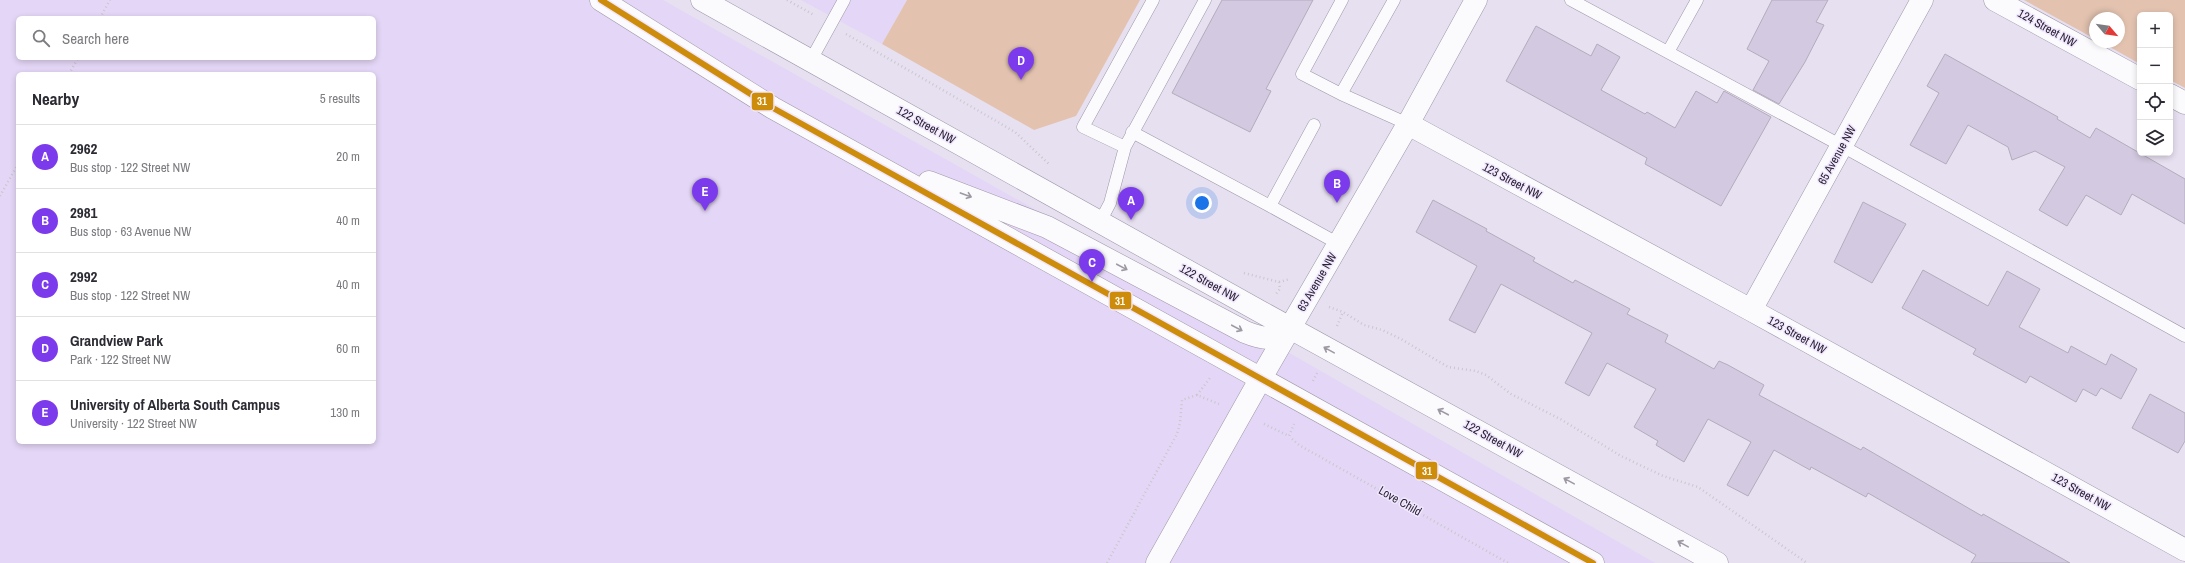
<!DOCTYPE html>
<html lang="en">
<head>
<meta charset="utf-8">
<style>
	body { margin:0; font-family:"Archivo Narrow",sans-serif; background:#f2f2f3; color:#2b2b33 }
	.controls { position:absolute; right:12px; top:12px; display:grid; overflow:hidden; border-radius:6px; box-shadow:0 2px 6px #0003 }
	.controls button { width:36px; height:36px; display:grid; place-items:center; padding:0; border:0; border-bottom:1px solid #e1e1e2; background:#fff; color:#2b2b33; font:20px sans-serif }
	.compass { position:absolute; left:2089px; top:12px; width:36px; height:36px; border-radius:50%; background:#fff; box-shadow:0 2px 6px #0003; rotate:119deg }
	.you { position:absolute; left:1202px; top:203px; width:14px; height:14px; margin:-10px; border:3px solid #fff; border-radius:50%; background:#1a73e8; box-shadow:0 0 0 6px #1a73e833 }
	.badge { display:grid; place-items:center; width:26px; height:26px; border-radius:50%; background:#7c3aed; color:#fff; font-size:13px; font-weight:700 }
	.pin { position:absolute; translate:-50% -33px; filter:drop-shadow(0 1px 2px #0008) }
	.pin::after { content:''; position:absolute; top:21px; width:14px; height:12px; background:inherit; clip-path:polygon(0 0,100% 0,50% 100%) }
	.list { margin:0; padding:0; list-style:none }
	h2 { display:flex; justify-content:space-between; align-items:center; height:52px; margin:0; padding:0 16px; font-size:17px }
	h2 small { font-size:13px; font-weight:400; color:#7c7c81 }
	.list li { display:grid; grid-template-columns:26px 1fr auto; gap:12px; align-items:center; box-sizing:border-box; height:64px; padding:0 16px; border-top:1px solid #e1e1e2 }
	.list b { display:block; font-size:15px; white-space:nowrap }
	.list p { margin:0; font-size:13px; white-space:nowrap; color:#7c7c81 }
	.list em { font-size:13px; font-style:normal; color:#7c7c81 }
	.icon { flex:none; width:22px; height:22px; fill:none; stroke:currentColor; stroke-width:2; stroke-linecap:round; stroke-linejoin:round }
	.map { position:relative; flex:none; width:2185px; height:563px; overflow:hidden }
	.search { position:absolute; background:#fff; box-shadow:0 2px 6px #0003; left:16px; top:16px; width:360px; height:44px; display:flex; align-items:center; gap:10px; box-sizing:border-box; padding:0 14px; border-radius:6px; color:#7c7c81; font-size:15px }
	.panel { position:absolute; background:#fff; box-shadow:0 2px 6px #0003; left:16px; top:72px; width:360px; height:372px; border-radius:6px }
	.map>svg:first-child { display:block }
</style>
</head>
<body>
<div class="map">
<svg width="2185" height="563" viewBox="0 0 2185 563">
	<rect width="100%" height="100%" fill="#e7e0f1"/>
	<path fill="#e4d6f6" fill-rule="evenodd" d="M0 0H663L1279 347 1655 563H0ZM18 18H374V58H18ZM18 74H374V442H18Z
		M801 0H907L882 44Z"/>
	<path fill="#e3c3b0" d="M907 0H1140L1076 116 1034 130 882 44Z
		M2024 0H2185V88L2170 80V15H2140V64L2101 42H2119V18H2095V39Z"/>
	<path fill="#d3c9e0" stroke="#b3acbd" d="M1222 0H1313L1266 89 1271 91 1250 132 1172 93Z
		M1772 0H1828L1816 22 1824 25 1805 62 1779 104 1753 90 1769 61 1747 49Z
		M1536 26 1591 56 1597 44 1620 57 1601 90 1645 114 1647 112 1675 128 1696 91 1717 103 1724 91 1771 117 1721 206 1645 164 1647 158 1506 81Z
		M1945 54 2058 117 2057 119 2090 138 2096 128 2185 179V224L2132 194 2121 215 2086 195 2067 226 2039 210 2065 167 2035 151 2012 160 2008 147 1968 125 1946 164 1910 145 1939 93 1927 86Z
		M1433 200 1487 229 1486 231 1535 258 1533 261 1573 283 1575 280 1630 309 1627 314 1668 335 1665 342 1714 369 1719 361 1728 365 1764 385 1759 395 1861 450 1863 447 1982 516 1983 514 2070 563H1971L1976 555 1868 493 1866 497 1811 467 1810 470 1774 450 1748 496 1727 485 1751 442 1708 419 1684 462 1656 445 1658 441 1634 427 1656 389 1607 363 1589 396 1565 383 1592 333 1501 284 1475 333 1449 320 1477 266 1416 232Z
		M1863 202 1906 224 1872 283 1834 262Z
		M1923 270 1988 306 2007 271 2040 289 2019 327 2068 353 2071 346 2106 365 2111 354 2137 369 2121 399 2101 388 2096 396 2083 389 2076 402 2030 376 2026 383 1973 354 1976 349 1902 308Z
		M2150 394 2185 413V441L2178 453 2132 428Z"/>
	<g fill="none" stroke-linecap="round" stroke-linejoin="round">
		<defs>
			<path id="service" d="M1342 0 1302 74 1341 94 1408 124
				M1571 0 1842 146 2185 336
				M1668 52 1697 0
				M811 60 844 0
				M1341 94 1394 0
				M1314 125 1270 206 1339 244
				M1132 132 1270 206
				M1125 147 1083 127 1153 0
				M1100 222 1110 203 1125 147 1205 0"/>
			<path id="minor" d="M1995 0 2140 79
				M2170 95 2185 103
				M1408 124 1751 310 2185 550
				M1751 310 1922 0
				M1157 563 1261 378"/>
			<path id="tertiary" d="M1261 378 1408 124 1476 0"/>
			<path id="secondary" d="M601 0 773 108 1593 563
				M702 0 1261 312 1717 563
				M929 182 1047 227 1245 332C1265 340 1273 341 1290 328"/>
		</defs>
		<use href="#service" stroke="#9e97a7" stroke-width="13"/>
		<use href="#minor" stroke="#9e97a7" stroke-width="23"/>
		<use href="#tertiary" stroke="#9e97a7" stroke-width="23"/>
		<use href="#secondary" stroke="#9e97a7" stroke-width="23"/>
		<path stroke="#c9c7cd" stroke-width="2.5" stroke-dasharray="1 3" stroke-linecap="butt" d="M787 0 814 15
			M100 18 110 0
			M846 34 1015 132 1050 165
			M69 74 78 58
			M0 196 18 164
			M1244 273 1279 282 1280 289 1276 294
			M1279 282 1290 279
			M1329 307 1343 312 1364 325 1382 330 1401 339 1448 367 1476 371 1486 375 1511 394 1562 420 1621 456 1663 476 1698 487 1807 563
			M1337 326 1343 312
			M1313 381 1318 371
			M1197 395 1210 378
			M1264 424 1289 436 1294 424
			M1292 439 1299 445 1508 563
			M1107 563 1177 434 1180 423 1182 400 1197 395 1219 404"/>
		<use href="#service" stroke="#fbfafd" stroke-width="12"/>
		<use href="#minor" stroke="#fbfafd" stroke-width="22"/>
		<use href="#tertiary" stroke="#fbfafd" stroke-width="22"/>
		<use href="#secondary" stroke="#fbfafd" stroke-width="22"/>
		<defs>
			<path id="bus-1" d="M601 0 773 108 1593 563"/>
		</defs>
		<use href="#bus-1" stroke="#f1e8fd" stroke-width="9"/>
		<use href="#bus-1" stroke="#ce8c0b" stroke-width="6"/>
	</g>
	<defs><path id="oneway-shaft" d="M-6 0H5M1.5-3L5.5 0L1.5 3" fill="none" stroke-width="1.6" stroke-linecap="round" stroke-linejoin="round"/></defs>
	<g stroke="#9d99a3">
		<use href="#oneway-shaft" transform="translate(966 195) rotate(20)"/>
		<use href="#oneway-shaft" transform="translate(1122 267) rotate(28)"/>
		<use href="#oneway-shaft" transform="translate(1237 328) rotate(28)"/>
		<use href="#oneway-shaft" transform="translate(1329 350) rotate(-151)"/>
		<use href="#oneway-shaft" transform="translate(1443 412) rotate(-152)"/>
		<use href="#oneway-shaft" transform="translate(1569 481) rotate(-151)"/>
		<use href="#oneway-shaft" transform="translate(1683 544) rotate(-151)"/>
	</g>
	<g text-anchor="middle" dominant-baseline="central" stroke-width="3" stroke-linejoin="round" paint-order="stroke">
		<g font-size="12" fill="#2b2336" stroke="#f1e8fd">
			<text transform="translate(2047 28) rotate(29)">124 Street NW</text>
			<text transform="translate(926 125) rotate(29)">122 Street NW</text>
			<text transform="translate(1837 155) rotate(-61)">65 Avenue NW</text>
			<text transform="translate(1512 181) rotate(28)">123 Street NW</text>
			<text transform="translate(1317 282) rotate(-60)">63 Avenue NW</text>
			<text transform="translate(1209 283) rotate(29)">122 Street NW</text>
			<text transform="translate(1797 335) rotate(29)">123 Street NW</text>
			<text transform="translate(1493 439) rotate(29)">122 Street NW</text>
			<text transform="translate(2081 492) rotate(29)">123 Street NW</text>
			<text transform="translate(1400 501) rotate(30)">Love Child</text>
		</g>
	</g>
	<g stroke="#f1e8fd" stroke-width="1.5">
		<rect x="751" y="92" width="23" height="19" rx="4" fill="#ce8c0b"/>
		<rect x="1109" y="291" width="23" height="19" rx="4" fill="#ce8c0b"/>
		<rect x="1415" y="461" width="23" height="19" rx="4" fill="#ce8c0b"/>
	</g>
	<g font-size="11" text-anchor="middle" font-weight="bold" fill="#fff">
		<text x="762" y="105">31</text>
		<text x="1120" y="305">31</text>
		<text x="1427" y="475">31</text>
	</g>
</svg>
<div class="controls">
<button>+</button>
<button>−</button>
<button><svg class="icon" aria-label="locate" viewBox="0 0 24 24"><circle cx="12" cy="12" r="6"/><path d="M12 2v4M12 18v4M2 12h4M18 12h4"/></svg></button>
<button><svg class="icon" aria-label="layers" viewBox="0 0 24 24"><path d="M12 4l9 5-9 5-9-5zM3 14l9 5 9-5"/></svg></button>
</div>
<svg class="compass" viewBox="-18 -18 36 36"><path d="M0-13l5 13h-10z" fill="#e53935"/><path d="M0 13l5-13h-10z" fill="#7c7c81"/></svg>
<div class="you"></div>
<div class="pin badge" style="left:1131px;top:220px">A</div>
<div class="pin badge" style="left:1337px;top:203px">B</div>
<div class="pin badge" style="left:1092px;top:282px">C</div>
<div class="pin badge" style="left:1021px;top:80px">D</div>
<div class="pin badge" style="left:705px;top:211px">E</div>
<div class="search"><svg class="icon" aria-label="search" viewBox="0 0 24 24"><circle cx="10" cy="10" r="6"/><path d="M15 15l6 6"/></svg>Search here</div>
<section class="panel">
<h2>Nearby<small>5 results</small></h2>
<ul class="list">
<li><span class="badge">A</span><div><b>2962</b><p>Bus stop · 122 Street NW</p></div><em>20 m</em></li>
<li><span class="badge">B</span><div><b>2981</b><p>Bus stop · 63 Avenue NW</p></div><em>40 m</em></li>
<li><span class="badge">C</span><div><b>2992</b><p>Bus stop · 122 Street NW</p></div><em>40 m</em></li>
<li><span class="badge">D</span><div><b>Grandview Park</b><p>Park · 122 Street NW</p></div><em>60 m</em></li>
<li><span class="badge">E</span><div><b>University of Alberta South Campus</b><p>University · 122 Street NW</p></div><em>130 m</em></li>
</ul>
</section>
</div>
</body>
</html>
